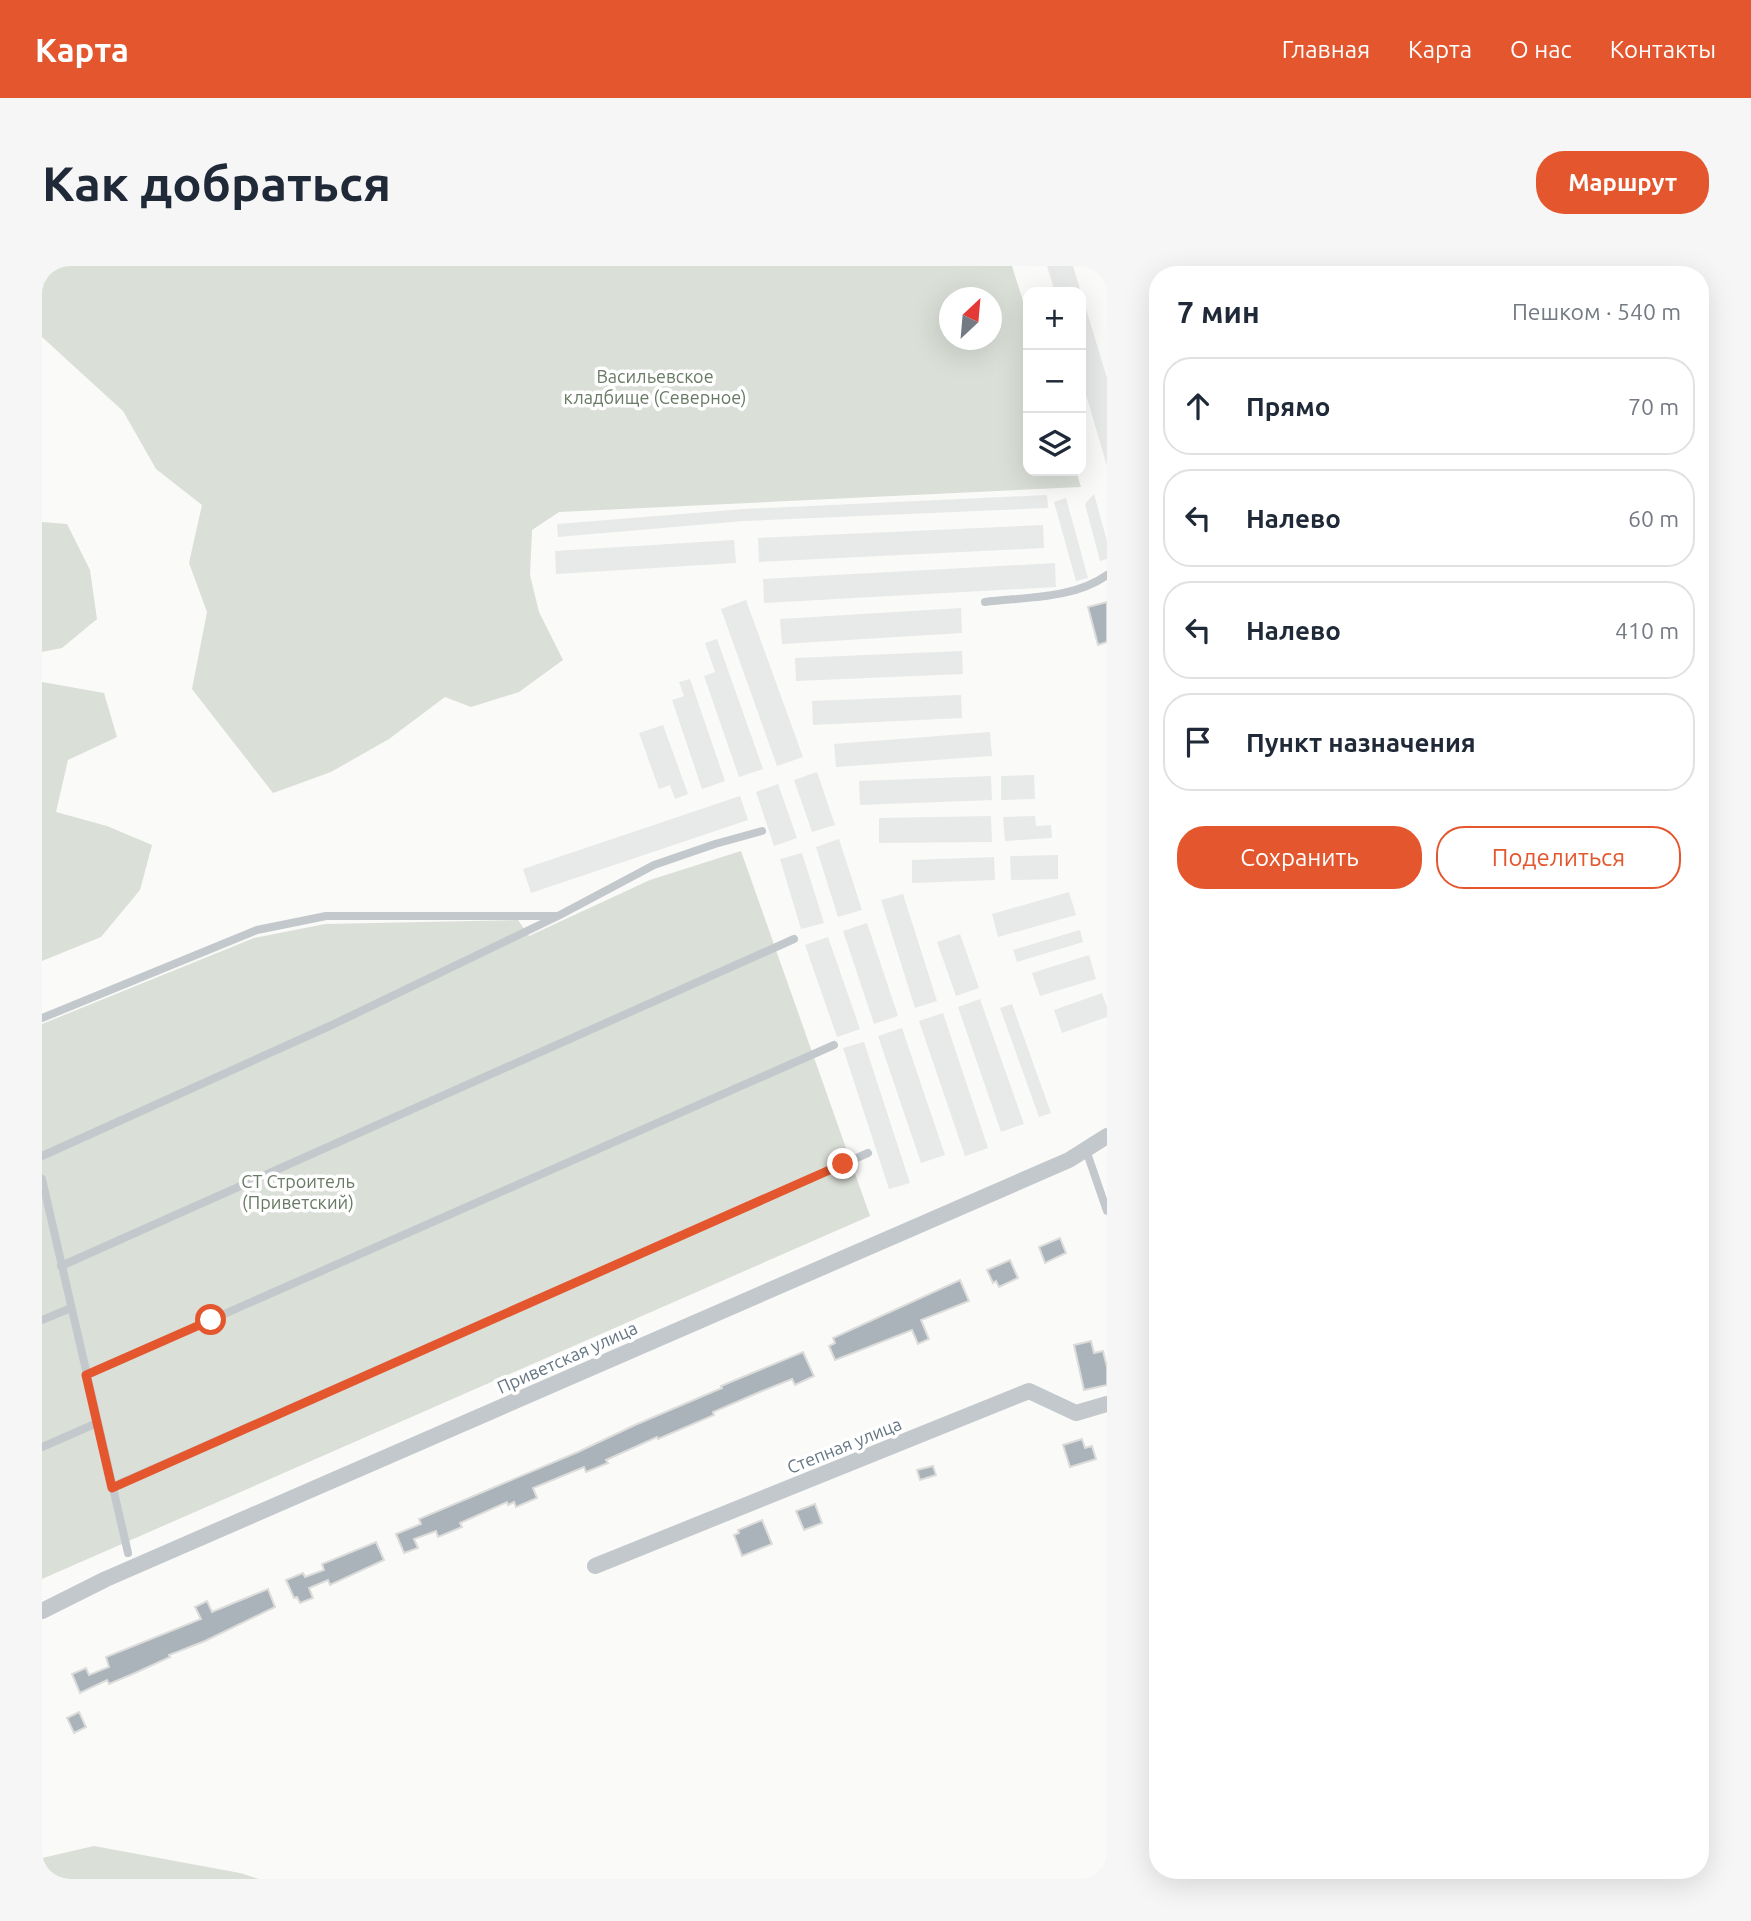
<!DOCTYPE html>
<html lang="ru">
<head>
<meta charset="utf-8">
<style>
	body { margin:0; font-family:Ubuntu,sans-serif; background:#f6f6f7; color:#1f2937 }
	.controls { position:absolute; right:21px; top:21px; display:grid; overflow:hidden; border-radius:14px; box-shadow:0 7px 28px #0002 }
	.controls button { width:63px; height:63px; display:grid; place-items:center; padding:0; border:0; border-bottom:2px solid #e0e1e3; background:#fff; color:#1f2937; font:35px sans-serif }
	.compass { position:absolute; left:897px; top:21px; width:63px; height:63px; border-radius:50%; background:#fff; box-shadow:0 7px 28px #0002; rotate:26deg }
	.stop { position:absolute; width:21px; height:21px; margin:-16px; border:5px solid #e4572e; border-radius:50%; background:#fff }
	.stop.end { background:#e4572e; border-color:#fff; box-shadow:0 2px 7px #0008 }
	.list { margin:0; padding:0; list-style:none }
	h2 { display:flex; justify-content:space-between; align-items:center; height:91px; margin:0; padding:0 28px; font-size:30px }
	h2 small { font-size:23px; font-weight:400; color:#747a83 }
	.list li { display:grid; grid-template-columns:46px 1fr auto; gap:21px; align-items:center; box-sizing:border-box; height:98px; margin:0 14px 14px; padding:0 14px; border:2px solid #e0e1e3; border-radius:28px }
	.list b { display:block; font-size:26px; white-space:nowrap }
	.list em { font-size:23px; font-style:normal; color:#747a83 }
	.actions { display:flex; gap:14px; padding:21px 28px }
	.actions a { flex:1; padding:16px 0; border:2px solid #e4572e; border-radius:28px; text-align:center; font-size:24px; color:#e4572e }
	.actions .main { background:#e4572e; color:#fff }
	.icon { flex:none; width:38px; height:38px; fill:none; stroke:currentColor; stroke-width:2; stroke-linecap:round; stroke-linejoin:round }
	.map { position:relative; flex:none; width:1065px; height:1613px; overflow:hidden; border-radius:28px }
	header { display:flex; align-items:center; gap:42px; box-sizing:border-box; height:98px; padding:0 35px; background:#e4572e; color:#fff }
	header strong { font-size:33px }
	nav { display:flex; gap:38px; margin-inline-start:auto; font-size:24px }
	.intro { display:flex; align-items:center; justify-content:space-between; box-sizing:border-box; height:168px; padding:0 42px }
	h1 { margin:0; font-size:49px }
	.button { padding:18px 32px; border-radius:28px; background:#e4572e; color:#fff; font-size:24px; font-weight:700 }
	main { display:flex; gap:42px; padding:0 42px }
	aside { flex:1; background:#fff; border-radius:28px; box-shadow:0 7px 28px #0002 }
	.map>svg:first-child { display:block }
</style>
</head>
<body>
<header>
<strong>Карта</strong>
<nav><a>Главная</a><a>Карта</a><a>О нас</a><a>Контакты</a></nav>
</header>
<div class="intro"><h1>Как добраться</h1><a class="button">Маршрут</a></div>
<main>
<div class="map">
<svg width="1065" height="1613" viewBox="0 0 1065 1613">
	<rect width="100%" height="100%" fill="#fafaf8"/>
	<path fill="#e8e9e9" d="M1005 0H1031L1065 112V200L1039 112V26H1013Z
		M1052 228 1065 275V293L1058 295 1043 238Z
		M1005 229 1006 242 702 255 516 271 515 258 702 243Z
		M1024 232 1046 312 1034 315 1012 236Z
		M1001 259 1002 282 717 296 716 272Z
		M692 274 694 297 514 308 513 285Z
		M1013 297 1014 321 722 337 721 313Z
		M704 334 761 491 735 500 679 343Z
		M919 342 920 367 740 378 738 353Z
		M675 373 721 503 697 511 662 410 673 406 663 377Z
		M920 385 921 408 754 415 753 392Z
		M648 413 683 515 660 523 630 434 642 430 637 416Z
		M919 429 920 452 771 459 770 435Z
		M621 459 646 528 633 533 628 519 617 523 597 467Z
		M948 466 950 490 794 501 792 478Z
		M775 506 793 559 770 566 752 514Z
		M992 509 993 533 959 534V510Z
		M949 510 950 534 818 539 817 515Z
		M736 518 755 572 732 580 714 526Z
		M698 530 706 554 489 627 481 603Z
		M949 550 950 576 837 577V552Z
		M993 550 994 560 1009 559 1010 572 963 575 961 551Z
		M797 573 820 644 796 651 774 581Z
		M760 587 782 657 759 663 738 593Z
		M1016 589V613L969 614 968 590Z
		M952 591 953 614 870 617V594Z
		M1027 626 1034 649 956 671 950 648Z
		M861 628 895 735 873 742 839 634Z
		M825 657 856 750 832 758 801 665Z
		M1038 664 1041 676 975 696 971 684Z
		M918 668 937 722 914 730 895 676Z
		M786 671 818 763 795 771 763 679Z
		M1047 689 1054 713 998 730 990 707Z
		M1060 727 1065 741V751L1020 767 1012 744Z
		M938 733 982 858 959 866 916 741Z
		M970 738 1009 847 997 851 958 742Z
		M901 747 946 882 923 890 877 755Z
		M860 762 903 889 879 897 836 770Z
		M822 776 868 917 847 923 801 782Z"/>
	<path fill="#dadfd7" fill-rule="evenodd" d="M0 0H970L986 51V205H1034L1039 221 517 246 490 264 488 309 497 346 521 394 477 426 429 441 403 431 347 473 289 506 231 527 150 423 165 346 147 297 160 239 114 203 81 145 0 71ZM908 32H950V74H908Z
		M0 256 25 258 48 304 55 353 20 382 0 386Z
		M0 416 62 427 75 471 26 494 14 546 65 560 110 579 98 624 59 671 0 695Z
		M699 585 828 950 0 1313V758L212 672 283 658 476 654 487 670 608 614Z
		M52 1580 198 1607 217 1613H0V1592Z"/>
	<path fill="#aab3b9" stroke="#dcdcda" stroke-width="2" d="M1065 336V376L1056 379 1046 341Z
		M1018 972 1024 987 1003 997 997 981Z
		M968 994 976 1012 957 1021 954 1015 951 1017 945 1004Z
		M918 1014 927 1035 879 1054 887 1073 876 1078 870 1064 793 1094 787 1080 793 1077 791 1072Z
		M1049 1075 1052 1087 1061 1085 1065 1101V1119L1042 1124 1032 1079Z
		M761 1086 772 1110 753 1119 750 1113 720 1125 671 1146 672 1149 616 1173 615 1171 564 1194 566 1197 544 1206 542 1201 491 1222 495 1232 474 1241 472 1236 466 1239 465 1236 418 1257 420 1261 396 1271 394 1265 372 1273 376 1282 362 1287 354 1268 379 1258 377 1253 536 1186 593 1159 680 1122 679 1120Z
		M1040 1173 1043 1182 1050 1180 1054 1193 1028 1201 1021 1179Z
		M891 1200 894 1209 878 1214 875 1204Z
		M773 1238 780 1257 762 1264 754 1245Z
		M720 1254 730 1278 700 1290 692 1269 697 1267 696 1264Z
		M334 1276 342 1294 288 1319 286 1314 267 1322 271 1332 258 1337 255 1331 252 1332 244 1314 261 1307 263 1311 282 1304 280 1298Z
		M226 1323 233 1341 163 1375 127 1389 128 1391 93 1407 67 1418 65 1414 38 1427 30 1408 44 1402 47 1409 67 1401 64 1391 159 1353 153 1341 165 1335 170 1346Z
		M37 1446 44 1461 32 1467 25 1452Z"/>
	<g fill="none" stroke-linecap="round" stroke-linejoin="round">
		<path stroke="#c3c8cc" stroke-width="8" d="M943 336C983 331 1032 333 1065 309
			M0 752 215 664 284 650H514
			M1044 884 1065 945
			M0 890 290 759 516 650 612 599 673 578 720 565
			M0 913 86 1287
			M19 1000 752 673
			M0 1054 29 1042
			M44 1109 792 779
			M0 1181 55 1157
			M70 1221 826 887"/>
		<path stroke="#c3c8cc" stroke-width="16" d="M553 1300 987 1125 1034 1147 1065 1138
			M0 1345 64 1313 1027 894 1065 870"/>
	</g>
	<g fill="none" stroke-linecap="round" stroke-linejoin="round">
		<path stroke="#e4572e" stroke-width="9" d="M169 1054 44 1109 70 1222 801 898"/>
	</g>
	<g text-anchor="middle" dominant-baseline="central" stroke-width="7" stroke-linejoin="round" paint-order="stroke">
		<g font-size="18" fill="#687a64" stroke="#fff">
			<text x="613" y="110">Васильевское<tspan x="613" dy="21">кладбище (Северное)</tspan></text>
			<text x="256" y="915">СТ Строитель<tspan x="256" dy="21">(Приветский)</tspan></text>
		</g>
		<g font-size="18" fill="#657683" stroke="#fff">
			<text transform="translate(525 1091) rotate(-24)">Приветская улица</text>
			<text transform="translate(802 1179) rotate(-22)">Степная улица</text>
		</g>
	</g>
</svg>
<div class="controls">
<button>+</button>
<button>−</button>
<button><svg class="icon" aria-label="layers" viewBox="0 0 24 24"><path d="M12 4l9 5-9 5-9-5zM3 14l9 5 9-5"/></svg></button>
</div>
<svg class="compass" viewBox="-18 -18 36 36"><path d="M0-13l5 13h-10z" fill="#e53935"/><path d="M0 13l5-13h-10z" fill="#747a83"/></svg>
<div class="stop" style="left:169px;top:1054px"></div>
<div class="stop end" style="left:801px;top:898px"></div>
</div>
<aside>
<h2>7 мин<small>Пешком · 540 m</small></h2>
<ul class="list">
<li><svg class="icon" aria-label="ahead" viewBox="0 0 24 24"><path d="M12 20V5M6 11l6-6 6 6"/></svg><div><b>Прямо</b></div><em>70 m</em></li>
<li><svg class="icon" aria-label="left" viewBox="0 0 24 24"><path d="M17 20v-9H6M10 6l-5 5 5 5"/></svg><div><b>Налево</b></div><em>60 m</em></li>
<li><svg class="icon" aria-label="left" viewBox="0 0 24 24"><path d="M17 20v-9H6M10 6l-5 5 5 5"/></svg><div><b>Налево</b></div><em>410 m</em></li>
<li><svg class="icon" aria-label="arrive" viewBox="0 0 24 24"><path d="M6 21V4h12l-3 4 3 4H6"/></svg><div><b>Пункт назначения</b></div></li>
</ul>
<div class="actions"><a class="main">Сохранить</a><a>Поделиться</a></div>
</aside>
</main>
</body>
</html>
